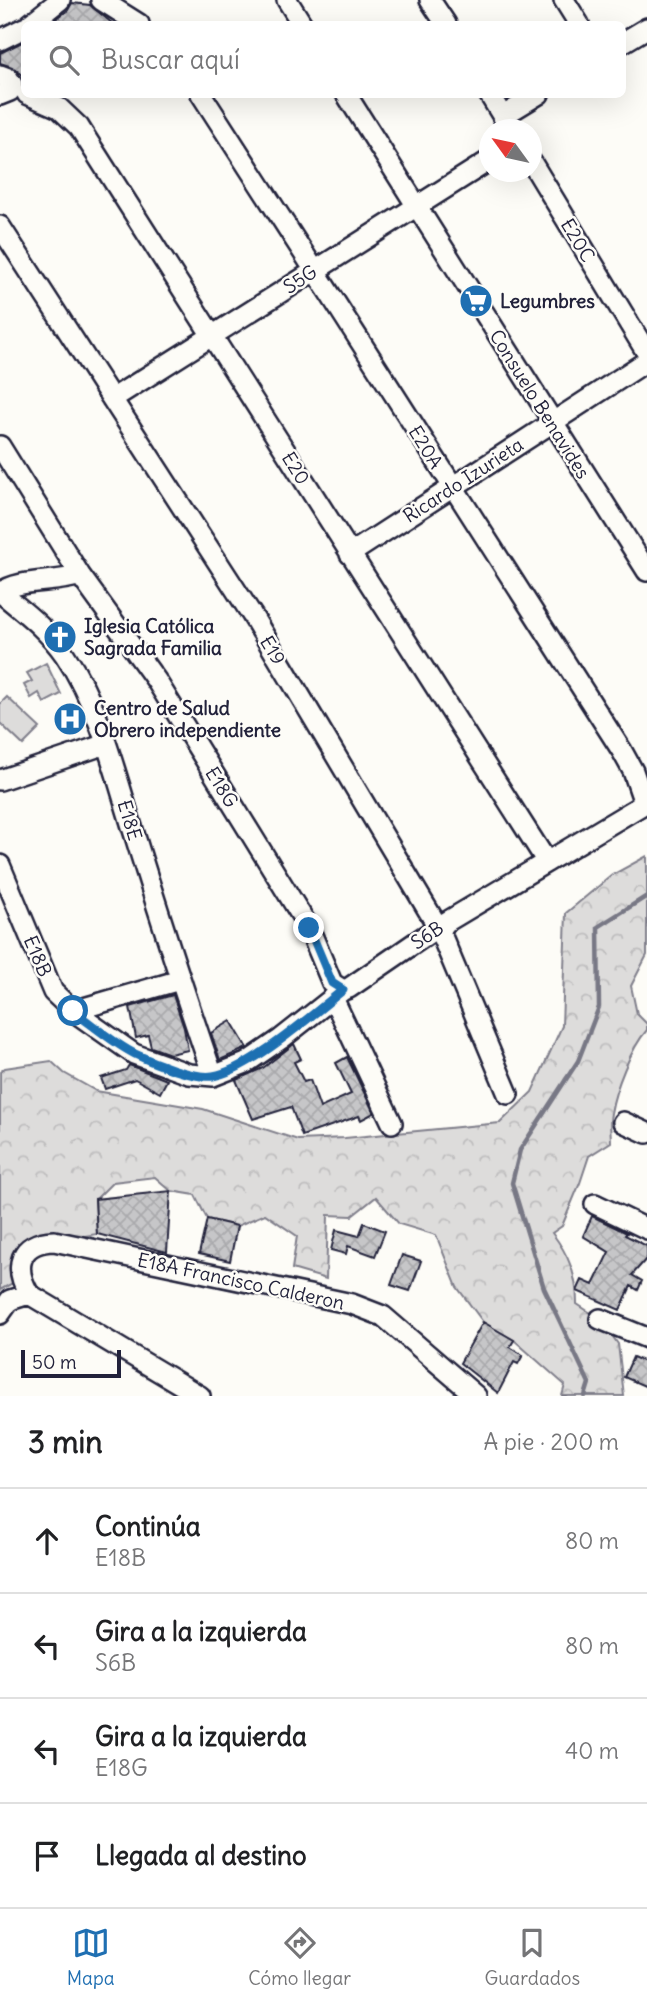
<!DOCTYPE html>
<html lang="es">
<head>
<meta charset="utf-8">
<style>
	body { margin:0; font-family:Delius,sans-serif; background:#f2f2f2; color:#202124 }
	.compass { position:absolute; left:479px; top:119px; width:63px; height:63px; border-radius:50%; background:#fff; box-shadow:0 7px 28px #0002; rotate:303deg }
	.scale { position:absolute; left:21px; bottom:18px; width:100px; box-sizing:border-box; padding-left:7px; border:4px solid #22223b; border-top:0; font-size:19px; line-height:24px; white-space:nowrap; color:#22223b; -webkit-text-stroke:5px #fdfcf7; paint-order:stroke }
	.stop { position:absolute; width:21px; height:21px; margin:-16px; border:5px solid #1f6fb2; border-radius:50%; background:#fff }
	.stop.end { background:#1f6fb2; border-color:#fff; box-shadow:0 2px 7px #0008 }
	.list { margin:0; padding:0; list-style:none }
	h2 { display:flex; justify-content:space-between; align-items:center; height:91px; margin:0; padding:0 28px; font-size:30px }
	h2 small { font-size:23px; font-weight:400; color:#757577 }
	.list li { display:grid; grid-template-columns:46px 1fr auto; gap:21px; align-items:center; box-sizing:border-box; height:105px; padding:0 28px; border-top:2px solid #e0e0e0 }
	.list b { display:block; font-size:26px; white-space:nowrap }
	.list p { margin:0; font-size:23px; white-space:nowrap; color:#757577 }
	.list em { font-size:23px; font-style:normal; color:#757577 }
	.icon { flex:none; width:38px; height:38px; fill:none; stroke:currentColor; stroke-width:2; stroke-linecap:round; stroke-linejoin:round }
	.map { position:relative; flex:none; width:647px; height:1396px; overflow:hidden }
	.search { position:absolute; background:#fff; box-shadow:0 7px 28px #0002; left:21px; right:21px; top:21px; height:77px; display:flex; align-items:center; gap:18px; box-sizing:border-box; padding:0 24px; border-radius:10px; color:#757577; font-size:26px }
	.sheet { height:511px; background:#fff }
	nav { display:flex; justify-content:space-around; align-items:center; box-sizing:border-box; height:98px; border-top:2px solid #e0e0e0; background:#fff; font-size:19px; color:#757577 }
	nav a { display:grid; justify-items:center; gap:4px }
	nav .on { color:#1f6fb2 }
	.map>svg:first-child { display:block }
</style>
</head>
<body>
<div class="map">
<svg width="647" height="1396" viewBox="0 0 647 1396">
	<defs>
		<pattern id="forest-crowns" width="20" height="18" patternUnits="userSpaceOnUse" patternTransform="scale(1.75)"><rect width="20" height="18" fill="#dddcdb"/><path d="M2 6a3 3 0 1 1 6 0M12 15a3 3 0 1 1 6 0" fill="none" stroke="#bdbcbd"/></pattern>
		<pattern id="building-cross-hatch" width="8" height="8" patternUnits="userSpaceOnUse" patternTransform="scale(1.75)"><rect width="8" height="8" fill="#c6c6c8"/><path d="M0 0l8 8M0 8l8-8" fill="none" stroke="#aaaaad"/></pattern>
	</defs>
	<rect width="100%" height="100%" fill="#fdfcf7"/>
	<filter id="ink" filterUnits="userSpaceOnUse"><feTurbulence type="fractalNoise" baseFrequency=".0143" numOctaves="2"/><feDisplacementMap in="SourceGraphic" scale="14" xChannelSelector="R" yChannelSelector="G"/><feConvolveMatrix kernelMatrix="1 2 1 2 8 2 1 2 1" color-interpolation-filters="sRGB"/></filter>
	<g filter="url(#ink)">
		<path fill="url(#forest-crowns)" stroke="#807f8b" stroke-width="2" d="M647 856V955L631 986 637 1014 647 1024V1030C631 1048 615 1089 611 1113 609 1122 611 1133 611 1142L589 1156 580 1183 562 1226 552 1233C569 1255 577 1276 577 1304L600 1319 618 1344 624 1396H562L565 1385 514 1340 483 1322 457 1287 436 1235 399 1224 376 1197 352 1216 328 1215 326 1279 292 1269 297 1236 265 1214 237 1226 207 1219 195 1195 171 1191 155 1177 113 1182 95 1200 97 1234 37 1244 20 1279 0 1290V1072L5 1068 51 1061 64 1073 96 1091 203 1109 298 1140 345 1138 500 1123 532 1092 562 1026 566 913 612 875Z"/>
		<path fill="#dddcdb" stroke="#807f8b" stroke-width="2" d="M46 663 61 694 44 703 39 693 31 698 24 685 32 681 27 673Z
			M7 697 40 728 23 745 0 723V704Z"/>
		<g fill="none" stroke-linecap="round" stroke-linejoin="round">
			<path stroke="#787885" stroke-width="4.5" d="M585 1396 589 1383 544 1288 512 1183 520 1150 578 1061 599 1007 598 927 647 896"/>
		</g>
		<path fill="url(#building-cross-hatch)" stroke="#22223b" stroke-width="2" d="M72 3 90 5 113 24H49L68 10Z
			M24 41V76L12 67 0 63V53Z
			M173 995 184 1028 188 1050 170 1054 151 1047 148 1035 136 1038 130 1007Z
			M231 1021 247 1048 220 1060 211 1033Z
			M294 1044 301 1059 294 1062 304 1082 310 1080 320 1108 351 1094 336 1063 347 1057 374 1113 361 1120 359 1116 302 1136 291 1107 253 1119 236 1080 263 1068Z
			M129 1065 167 1080 160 1093 135 1079 105 1089 101 1078 126 1070Z
			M171 1191 167 1252 97 1234 95 1199Z
			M592 1216 627 1233 625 1235 647 1246V1258L632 1275 642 1281 638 1290 631 1286 620 1310 577 1291 582 1280 593 1285 609 1252 583 1236Z
			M207 1219 237 1226 230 1261 199 1254Z
			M364 1223 385 1231 375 1256 348 1246 346 1254 331 1250 336 1230 359 1236Z
			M402 1255 421 1261 410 1291 391 1285Z
			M483 1322 514 1340 510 1347 523 1355 518 1364 514 1362 498 1393 460 1363Z
			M633 1357 647 1363V1387L624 1377Z"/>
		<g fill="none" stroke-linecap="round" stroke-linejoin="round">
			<defs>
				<path id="minor" d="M101 0 139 24
					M287 0 302 24
					M430 0 446 24
					M564 0 579 24
					M30 24 60 0
					M0 40 24 28
					M622 43 647 28
					M0 75 8 78 12 84 10 91 0 95
					M27 94 59 108 79 127 547 862
					M201 94C343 312 481 533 622 751L633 771 644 803
					M346 94 647 571
					M489 94 511 130
					M503 116 539 94
					M532 163 647 353
					M0 226 252 615 438 927 508 1094
					M112 399 490 160
					M0 446 80 575 156 680 309 928 332 983 343 990
					M350 554 647 361
					M0 592C24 612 47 629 65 655 100 707 115 773 134 833 159 914 185 995 213 1076
					M0 593C20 578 55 584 80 575
					M0 780 106 744
					M0 865 53 992 73 1011 134 1054 189 1074 213 1076 246 1063 281 1039 343 990 349 988 438 927 647 802
					M333 998 392 1123
					M73 1011 180 980
					M623 1122 647 1133
					M595 1204 647 1229
					M0 1314 10 1300 29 1294
					M600 1319 647 1338
					M200 1396 29 1294C13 1267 19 1242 54 1241L352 1304 383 1316 476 1396"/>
			</defs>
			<use href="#minor" stroke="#22223b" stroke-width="24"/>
			<use href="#minor" stroke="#fdfcf7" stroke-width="19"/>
		</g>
	</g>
	<g fill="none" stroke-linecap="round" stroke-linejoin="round" filter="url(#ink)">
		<path stroke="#1f6fb2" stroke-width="9" d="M73 1011C93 1025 113 1043 135 1054 154 1063 193 1079 213 1076 250 1070 313 1014 343 990L332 983 309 928"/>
	</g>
	<defs>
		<symbol id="supermarket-disc" viewBox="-11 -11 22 22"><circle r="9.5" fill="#1f6fb2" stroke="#fdfcf7"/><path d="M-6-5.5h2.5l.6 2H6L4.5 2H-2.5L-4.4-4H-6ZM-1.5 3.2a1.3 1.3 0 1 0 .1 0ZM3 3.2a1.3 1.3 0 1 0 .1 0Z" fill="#fff"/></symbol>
		<symbol id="church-disc" viewBox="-11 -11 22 22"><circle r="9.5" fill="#1f6fb2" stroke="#fdfcf7"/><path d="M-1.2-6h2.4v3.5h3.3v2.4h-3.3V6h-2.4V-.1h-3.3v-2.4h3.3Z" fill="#fff"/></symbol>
		<symbol id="hospital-disc" viewBox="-11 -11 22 22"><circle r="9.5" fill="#1f6fb2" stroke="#fdfcf7"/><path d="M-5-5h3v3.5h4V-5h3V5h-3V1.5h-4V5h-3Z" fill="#fff"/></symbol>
	</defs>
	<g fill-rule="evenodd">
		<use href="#supermarket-disc" x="457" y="282" width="38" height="38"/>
		<use href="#church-disc" x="41" y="618" width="38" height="38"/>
		<use href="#hospital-disc" x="51" y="700" width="38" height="38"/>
	</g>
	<g text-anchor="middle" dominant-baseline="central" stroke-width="5" stroke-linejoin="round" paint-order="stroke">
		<g font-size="19" fill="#22223b" stroke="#fdfcf7">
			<text transform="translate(578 240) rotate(59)">E20C</text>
			<text transform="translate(300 279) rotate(-33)">S5G</text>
			<text transform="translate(540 404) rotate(58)">Consuelo Benavides</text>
			<text transform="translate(426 447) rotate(58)">E20A</text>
			<text transform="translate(296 468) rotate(58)">E20</text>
			<text transform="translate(463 480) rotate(-33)">Ricardo Izurieta</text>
			<text transform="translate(273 650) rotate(59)">E19</text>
			<text transform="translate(222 787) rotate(58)">E18G</text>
			<text transform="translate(130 820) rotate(73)">E18E</text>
			<text transform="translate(427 935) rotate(-34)">S6B</text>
			<text transform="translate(38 956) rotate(67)">E18B</text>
			<text transform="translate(241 1281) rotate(12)">E18A Francisco Calderon</text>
		</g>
		<g font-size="19" font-weight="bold" fill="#22223b" stroke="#fdfcf7" text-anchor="start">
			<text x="500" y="301">Legumbres</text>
			<text x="84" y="626">Iglesia Católica<tspan x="84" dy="22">Sagrada Familia</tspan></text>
			<text x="94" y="708">Centro de Salud<tspan x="94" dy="22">Obrero independiente</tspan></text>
		</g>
	</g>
</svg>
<svg class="compass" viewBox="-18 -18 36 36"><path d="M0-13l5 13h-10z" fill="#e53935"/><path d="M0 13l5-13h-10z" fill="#757577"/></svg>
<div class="scale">50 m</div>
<div class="stop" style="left:73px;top:1011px"></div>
<div class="stop end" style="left:309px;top:928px"></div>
<div class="search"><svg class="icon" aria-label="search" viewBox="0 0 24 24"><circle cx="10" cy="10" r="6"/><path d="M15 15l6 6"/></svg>Buscar aquí</div>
</div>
<section class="sheet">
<h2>3 min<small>A pie · 200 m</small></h2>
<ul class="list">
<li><svg class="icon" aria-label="ahead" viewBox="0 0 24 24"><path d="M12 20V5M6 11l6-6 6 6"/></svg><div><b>Continúa</b><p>E18B</p></div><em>80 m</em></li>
<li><svg class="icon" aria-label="left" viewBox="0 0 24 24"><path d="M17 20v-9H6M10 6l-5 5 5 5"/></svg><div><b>Gira a la izquierda</b><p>S6B</p></div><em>80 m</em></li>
<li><svg class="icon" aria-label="left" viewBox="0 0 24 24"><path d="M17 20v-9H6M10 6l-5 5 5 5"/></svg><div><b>Gira a la izquierda</b><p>E18G</p></div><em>40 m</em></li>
<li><svg class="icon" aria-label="arrive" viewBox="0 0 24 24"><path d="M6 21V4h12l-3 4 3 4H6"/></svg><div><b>Llegada al destino</b></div></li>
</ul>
</section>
<nav>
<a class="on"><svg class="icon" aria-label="map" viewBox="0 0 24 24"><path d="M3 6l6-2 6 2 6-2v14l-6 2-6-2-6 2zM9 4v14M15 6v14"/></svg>Mapa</a>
<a><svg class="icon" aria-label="directions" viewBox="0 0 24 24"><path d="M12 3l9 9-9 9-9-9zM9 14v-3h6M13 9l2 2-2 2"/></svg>Cómo llegar</a>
<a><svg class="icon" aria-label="saved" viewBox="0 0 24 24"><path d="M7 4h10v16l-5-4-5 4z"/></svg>Guardados</a>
</nav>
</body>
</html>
